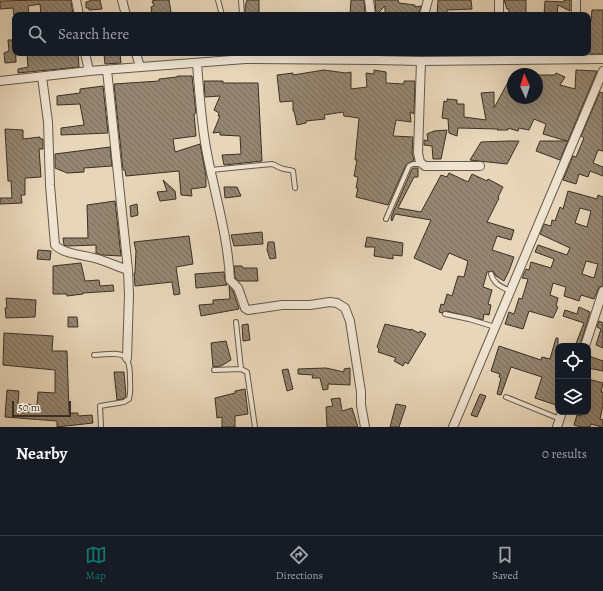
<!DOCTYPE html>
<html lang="en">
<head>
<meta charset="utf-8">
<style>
	body { margin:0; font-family:Alegreya,serif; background:#242831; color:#f1f3f6 }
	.controls { position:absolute; right:12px; bottom:12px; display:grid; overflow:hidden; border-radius:8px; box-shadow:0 4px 16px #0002 }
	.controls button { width:36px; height:36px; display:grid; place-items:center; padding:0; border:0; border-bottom:1px solid #363941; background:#171b24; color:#f1f3f6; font:20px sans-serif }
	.compass { position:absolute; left:507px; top:68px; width:36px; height:36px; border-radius:50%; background:#171b24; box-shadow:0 4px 16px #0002; rotate:356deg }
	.scale { position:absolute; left:12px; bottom:10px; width:59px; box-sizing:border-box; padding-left:4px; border:2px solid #3b3023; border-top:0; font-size:11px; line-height:14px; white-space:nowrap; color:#3b3023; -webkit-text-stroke:3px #efe4d2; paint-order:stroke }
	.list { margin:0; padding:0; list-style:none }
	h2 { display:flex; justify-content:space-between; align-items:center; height:52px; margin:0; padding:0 16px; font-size:17px }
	h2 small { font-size:13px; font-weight:400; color:#9ea1a6 }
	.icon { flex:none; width:22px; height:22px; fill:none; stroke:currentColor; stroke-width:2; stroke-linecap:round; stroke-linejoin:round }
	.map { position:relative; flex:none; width:603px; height:427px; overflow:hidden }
	.search { position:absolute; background:#171b24; box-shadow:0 4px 16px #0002; left:12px; right:12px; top:12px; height:44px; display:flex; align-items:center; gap:10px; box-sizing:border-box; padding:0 14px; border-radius:8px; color:#9ea1a6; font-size:15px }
	.sheet { height:108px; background:#171b24 }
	nav { display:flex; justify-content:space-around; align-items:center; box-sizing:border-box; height:56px; border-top:1px solid #363941; background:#171b24; font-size:11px; color:#9ea1a6 }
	nav a { display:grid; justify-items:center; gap:2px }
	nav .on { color:#0f766e }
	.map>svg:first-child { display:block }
</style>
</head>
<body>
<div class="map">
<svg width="603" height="427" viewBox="0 0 603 427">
	<defs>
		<pattern id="building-back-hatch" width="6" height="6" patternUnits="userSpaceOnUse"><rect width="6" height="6" fill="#948671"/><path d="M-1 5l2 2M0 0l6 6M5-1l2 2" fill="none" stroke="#7a6e5c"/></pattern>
	</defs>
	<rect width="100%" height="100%" fill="#e7d6b9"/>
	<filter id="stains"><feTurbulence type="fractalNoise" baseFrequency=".005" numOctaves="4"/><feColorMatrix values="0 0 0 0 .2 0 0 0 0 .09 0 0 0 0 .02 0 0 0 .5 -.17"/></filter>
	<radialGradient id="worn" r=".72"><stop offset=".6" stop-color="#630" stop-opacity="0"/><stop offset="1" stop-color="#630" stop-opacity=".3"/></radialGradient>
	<path fill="url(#building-back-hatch)" stroke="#3b3023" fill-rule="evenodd" d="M40 0H71L73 15H41L40 4 28 6 29 15H14L13 8 0 9V1Z
		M90 0H100L102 9 89 10V8H86V2L90 1Z
		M157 0H169L171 12 152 15 151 7 154 6 152 1Z
		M247 0H259V15H245V7Z
		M351 0H364L365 15H350Z
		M375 0H398L399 3 415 5V7L421 6 419 15 385 14V6L376 15Z
		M438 0H471L472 9 447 10V15H437Z
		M504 0H526V15H509V9H507Z
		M564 0H570V11L558 5 557 15H544L545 1 564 2Z
		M592 10H603V54H590L588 22 591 21Z
		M8 40H15L16 62 5 63 4 53 9 51Z
		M27 53H78L79 67 18 73V69L28 67Z
		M120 53 121 63 105 64 104 54Z
		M324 70 346 73 351 72V89L367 87 366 73 374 74V70L386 72V83L404 84V81H415L414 114 410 112 411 122 396 120 393 136 413 137 412 153 414 160 406 165 388 205 356 197 358 188H356L358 177 354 176 357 160H355L359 118 344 116 343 112 324 115 325 119 306 121V123L297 125 294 111H293V101L280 102 277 75 293 73V75Z
		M576 70 597 71 560 160 536 151 540 141H567L543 134 546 124 534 119 529 130 519 128 518 131 508 128V130H497L498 129 458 128 457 136 449 133 448 119 442 118 444 101 447 102V99L457 100V104H464V117L486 120 481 93 494 92V108L513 73V98H537V75H555L556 73 565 77 560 85 575 89Z
		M177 76H192L196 113 194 114 196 136 173 139 175 152 200 144 206 176V187L191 189 192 196 181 195 179 171 126 176 125 170H123L114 84 159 81V79L177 77Z
		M204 81H223V83H258L262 161 224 165 222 155 241 154 240 136 220 135V132L213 133 220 116H218L219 113 214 110 220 96 205 97Z
		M103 86 108 133 61 135V128L84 125 80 104 57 105V96L80 93V89Z
		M600 92 603 93V151L598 150 593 163 603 167V176L590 171 588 177 579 174 576 184 563 180 573 156 576 157 584 138 581 136Z
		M5 129 23 130V139L40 137V139H43V149H39L41 177 25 178V195H21L22 203 0 204V198H12L11 181H8Z
		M447 130 441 159H433L432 146 424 145V140L428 141 427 134 434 131Z
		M509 141H519L507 164 470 160 481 142Z
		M110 147 112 166 84 168V172L67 173 55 168V154Z
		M414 168H418V177H414L398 208 421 212 441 175 447 177 449 173 468 182 472 174 487 181 488 179 503 187 498 197 499 198 487 222 514 230 511 240 497 236 492 250 514 257 509 271 504 281 496 276 493 271 487 272 483 287 492 290 488 304 491 305 489 315 484 314 483 320 446 311 442 313 439 312 441 304 444 305 447 294 452 296 458 276 464 277 468 261 449 253 441 270 414 258 431 220 395 214 392 221 391 220 392 215 412 169Z
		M163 180 175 191 176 199 160 201 157 192 167 191Z
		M224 187H237L241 196 225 198Z
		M568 191 597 199 598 195 603 197V286L599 287 594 299 581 295 579 301 564 296 566 287 553 283 550 295 558 298 556 306 558 307 553 318 529 311 523 329 505 324 509 312 514 314 519 298 522 299 528 279 522 278 526 269 529 270 531 262 551 268 554 259 535 252 538 245 567 255 570 248 540 234 544 224 551 226 552 220 555 221 560 207 563 209ZM580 208 591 211 587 227 575 223ZM586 261 598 264 594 278 582 274Z
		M115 201 121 256 102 255 96 253V245L67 246 64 245 63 238H88L87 205Z
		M137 204 138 215 131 217 130 206Z
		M262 232 263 244 234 246 231 235Z
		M189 236 193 264 176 267 180 294 174 295 172 282 135 286 134 273H135L136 251 134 242Z
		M367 237 403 243 402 256 393 255V259L374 256 375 247H365Z
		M268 242H274L276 258 270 259 267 250Z
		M38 250 51 251 50 260 37 259Z
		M81 263 85 281 99 280 100 286 113 285 114 291 83 293V294L67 296V294H53V266Z
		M234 266H242L243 268H257L258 281H239L235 278Z
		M224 272 225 280 227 285 196 288 195 274Z
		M229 286 233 291 239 309 201 316 199 305 213 304V300L230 299Z
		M6 298 36 300 35 317 6 318 5 308H7Z
		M579 307 590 312 580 346H575L584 323 563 316 565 310 577 314Z
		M68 317H77L78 327H68Z
		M599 321 603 323V348L596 345 601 329 597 327Z
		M248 324 250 340 243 341 242 325Z
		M385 324 411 330V329L419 333 420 331 426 334 408 364 405 362 403 366 394 361 396 358 378 352 379 349 377 347Z
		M4 333 53 336 52 351H67L69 413H78V416L92 415 93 423 57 427V421L5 417 7 390 19 391 18 404 37 405 38 392 55 393V370L3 365Z
		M556 338H558V398L556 405 535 398 542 377 511 367 501 395 497 394 501 378 499 377 500 374 491 371 499 346 541 360 542 357 550 359Z
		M226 341 231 360 221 366 213 367 211 343Z
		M589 356 603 361V371L588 368Z
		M326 368 344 372V369L350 368V385L328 384V389L323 390 320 378H312L313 375 298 374V369Z
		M288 369 293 389 287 391 282 370Z
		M114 372H124L126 396 123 399 117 400Z
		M588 379 603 383 601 392H603V405L600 419 603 420 602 427 591 424 590 427H581L574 425 577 415 581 416 582 412H588Z
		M245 389 248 414 235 416V427H222V417L217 418 215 398 235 393V391Z
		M480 394 486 396 477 417 471 415Z
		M340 398 342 411 352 408 358 427H327L326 407 333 406 331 399Z
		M396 404 406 406 399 427H390Z"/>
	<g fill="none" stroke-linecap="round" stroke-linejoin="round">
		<defs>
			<path id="service" d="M218 0 222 15
				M241 0 242 15
				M211 170 272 164C276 165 277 167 281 168 284 170 289 169 293 171L295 188
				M386 219 409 166 413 164H421
				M491 274C494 284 500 286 510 291
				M445 314 469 319 495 327
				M236 322 241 369
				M94 355C118 354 130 348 130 377 130 384 131 392 129 399L124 402 100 406 101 427
				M214 370 241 369 247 372 255 427
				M506 397 560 419"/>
			<path id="minor" d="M76 0 79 15
				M122 0 126 15
				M369 0 371 15
				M499 0V15
				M424 15 428 0
				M576 15V0
				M85 53 89 71
				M136 53 140 67
				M421 61 418 153 420 162 425 166H480
				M197 63C199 91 201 120 206 148 214 192 228 235 230 280L238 288 245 308 248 310 282 305H310L330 302 337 303 345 308 350 321 361 392V405L365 427
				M107 70 128 270 129 295 127 358
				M42 77 48 122 50 185 55 245C64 255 88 255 101 260 110 263 119 267 128 270
				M0 81 89 71 245 59 376 60 421 61 603 59
				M585 346 603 291
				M453 427 603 71
				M557 427 562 412"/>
		</defs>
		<use href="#service" stroke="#665a48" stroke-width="6"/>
		<use href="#minor" stroke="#665a48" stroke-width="10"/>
		<use href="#service" stroke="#efe4d2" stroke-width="4"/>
		<use href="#minor" stroke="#efe4d2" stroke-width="8"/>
	</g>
	<rect width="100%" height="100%" filter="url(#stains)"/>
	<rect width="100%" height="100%" fill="url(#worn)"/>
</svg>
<div class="controls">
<button><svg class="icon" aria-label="locate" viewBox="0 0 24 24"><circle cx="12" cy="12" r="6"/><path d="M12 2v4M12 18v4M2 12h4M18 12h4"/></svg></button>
<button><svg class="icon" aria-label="layers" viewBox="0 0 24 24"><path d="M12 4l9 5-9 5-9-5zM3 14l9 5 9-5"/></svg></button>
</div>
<svg class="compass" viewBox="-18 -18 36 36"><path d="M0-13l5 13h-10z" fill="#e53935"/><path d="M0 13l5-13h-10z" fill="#9ea1a6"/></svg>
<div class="scale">50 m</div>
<div class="search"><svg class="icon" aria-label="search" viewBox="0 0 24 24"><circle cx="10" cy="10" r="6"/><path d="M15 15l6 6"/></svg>Search here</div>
</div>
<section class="sheet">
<h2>Nearby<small>0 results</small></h2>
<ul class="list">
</ul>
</section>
<nav>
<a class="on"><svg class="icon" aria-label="map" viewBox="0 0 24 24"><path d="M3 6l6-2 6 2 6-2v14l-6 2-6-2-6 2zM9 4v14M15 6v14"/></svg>Map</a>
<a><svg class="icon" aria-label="directions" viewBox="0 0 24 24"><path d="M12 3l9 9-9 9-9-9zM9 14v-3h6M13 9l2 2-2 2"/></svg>Directions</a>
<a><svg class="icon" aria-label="saved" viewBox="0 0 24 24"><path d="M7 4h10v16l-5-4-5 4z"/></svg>Saved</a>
</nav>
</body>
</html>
